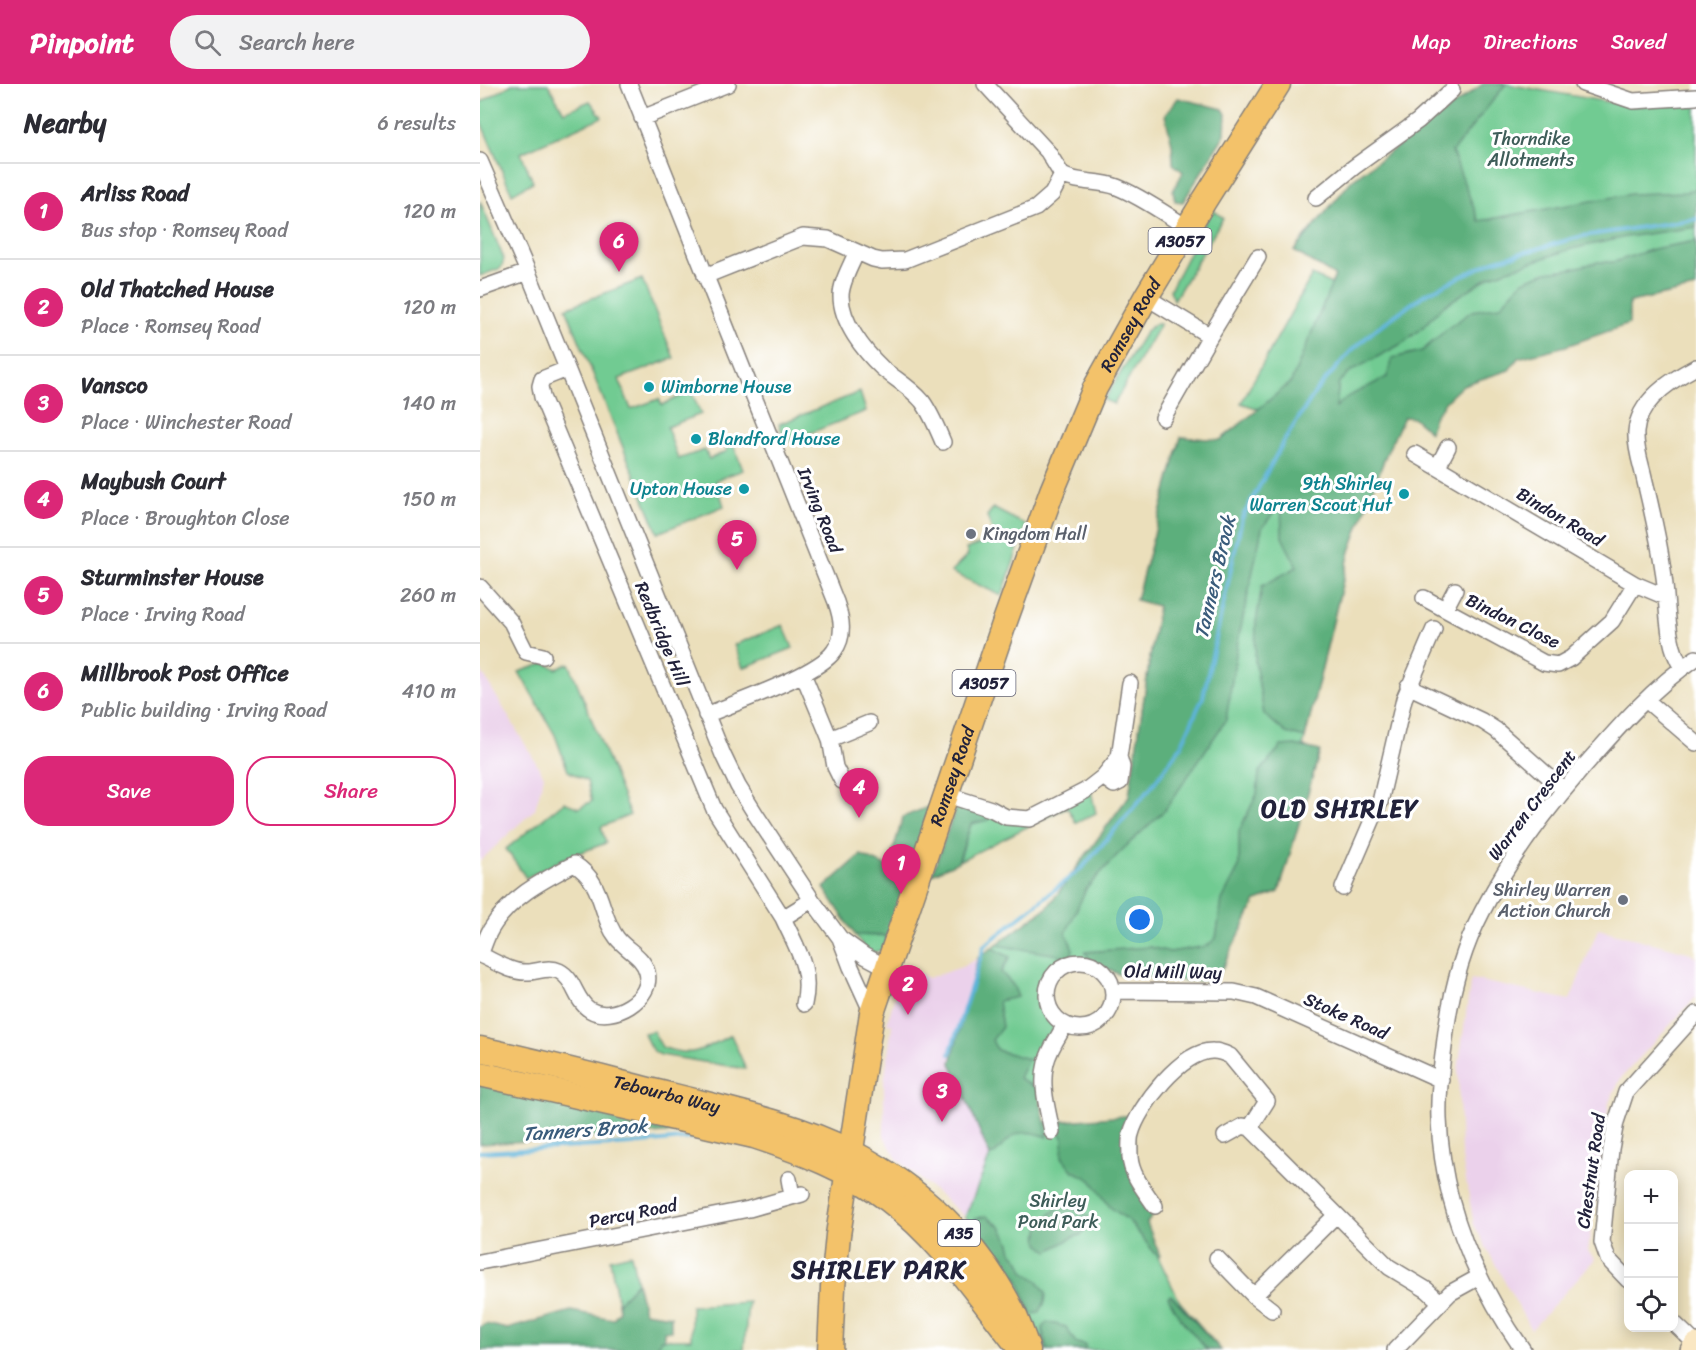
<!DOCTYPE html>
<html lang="en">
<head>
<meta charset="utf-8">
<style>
	body { margin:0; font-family:Sriracha,sans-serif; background:#f2f2f3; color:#2b2b33 }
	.controls { position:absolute; right:18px; bottom:18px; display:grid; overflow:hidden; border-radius:12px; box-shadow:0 3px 15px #0003 }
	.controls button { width:54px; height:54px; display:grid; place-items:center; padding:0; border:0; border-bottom:2px solid #e1e1e2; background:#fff; color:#2b2b33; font:30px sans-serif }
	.you { position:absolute; left:660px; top:836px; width:21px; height:21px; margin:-15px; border:4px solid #fff; border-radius:50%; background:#1a73e8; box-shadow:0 0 0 9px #1a73e833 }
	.badge { display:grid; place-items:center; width:39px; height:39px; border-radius:50%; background:#db2777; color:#fff; font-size:20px; font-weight:700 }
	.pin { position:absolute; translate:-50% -50px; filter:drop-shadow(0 2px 3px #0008) }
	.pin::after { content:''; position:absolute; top:32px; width:21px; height:18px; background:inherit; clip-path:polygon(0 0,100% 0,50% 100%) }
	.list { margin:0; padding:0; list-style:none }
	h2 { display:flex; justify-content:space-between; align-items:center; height:78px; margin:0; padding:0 24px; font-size:26px }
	h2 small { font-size:20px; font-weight:400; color:#7c7c81 }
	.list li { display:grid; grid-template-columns:39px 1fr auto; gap:18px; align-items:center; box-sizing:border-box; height:96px; padding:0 24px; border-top:2px solid #e1e1e2 }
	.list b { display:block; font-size:22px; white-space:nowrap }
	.list p { margin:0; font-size:20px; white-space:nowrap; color:#7c7c81 }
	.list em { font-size:20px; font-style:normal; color:#7c7c81 }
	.actions { display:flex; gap:12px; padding:18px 24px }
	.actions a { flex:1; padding:14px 0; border:2px solid #db2777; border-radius:24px; text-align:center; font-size:21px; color:#db2777 }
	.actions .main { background:#db2777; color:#fff }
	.icon { flex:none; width:33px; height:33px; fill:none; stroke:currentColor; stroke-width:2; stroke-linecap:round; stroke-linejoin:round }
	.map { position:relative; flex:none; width:1216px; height:1266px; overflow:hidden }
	header { display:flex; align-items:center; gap:36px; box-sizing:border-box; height:84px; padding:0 30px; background:#db2777; color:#fff }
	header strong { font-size:28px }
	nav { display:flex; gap:33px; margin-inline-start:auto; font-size:21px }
	.search { width:420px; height:54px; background:#f2f2f3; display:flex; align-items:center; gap:15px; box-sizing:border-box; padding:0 21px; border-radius:33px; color:#7c7c81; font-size:22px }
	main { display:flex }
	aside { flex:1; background:#fff }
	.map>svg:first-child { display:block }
</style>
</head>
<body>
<header>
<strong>Pinpoint</strong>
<div class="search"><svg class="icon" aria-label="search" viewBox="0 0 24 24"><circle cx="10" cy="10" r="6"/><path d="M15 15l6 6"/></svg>Search here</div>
<nav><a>Map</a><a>Directions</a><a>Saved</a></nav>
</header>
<main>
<aside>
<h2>Nearby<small>6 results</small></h2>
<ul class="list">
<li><span class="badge">1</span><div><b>Arliss Road</b><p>Bus stop · Romsey Road</p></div><em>120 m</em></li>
<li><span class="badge">2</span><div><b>Old Thatched House</b><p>Place · Romsey Road</p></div><em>120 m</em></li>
<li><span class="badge">3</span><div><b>Vansco</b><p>Place · Winchester Road</p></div><em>140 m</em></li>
<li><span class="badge">4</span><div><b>Maybush Court</b><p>Place · Broughton Close</p></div><em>150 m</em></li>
<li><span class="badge">5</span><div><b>Sturminster House</b><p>Place · Irving Road</p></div><em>260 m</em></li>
<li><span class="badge">6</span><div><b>Millbrook Post Office</b><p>Public building · Irving Road</p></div><em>410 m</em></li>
</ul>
<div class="actions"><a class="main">Save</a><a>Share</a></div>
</aside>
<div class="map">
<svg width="1216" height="1266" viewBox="0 0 1216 1266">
	<rect width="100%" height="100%" fill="#fff"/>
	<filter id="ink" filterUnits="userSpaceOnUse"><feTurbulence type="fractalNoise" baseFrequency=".0167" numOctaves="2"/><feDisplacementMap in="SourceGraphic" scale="12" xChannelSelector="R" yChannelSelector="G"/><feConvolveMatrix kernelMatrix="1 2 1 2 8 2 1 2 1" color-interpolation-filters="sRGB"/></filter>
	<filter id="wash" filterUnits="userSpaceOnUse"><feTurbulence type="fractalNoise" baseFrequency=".008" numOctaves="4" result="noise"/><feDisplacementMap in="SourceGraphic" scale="24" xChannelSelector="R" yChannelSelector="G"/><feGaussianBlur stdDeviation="1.35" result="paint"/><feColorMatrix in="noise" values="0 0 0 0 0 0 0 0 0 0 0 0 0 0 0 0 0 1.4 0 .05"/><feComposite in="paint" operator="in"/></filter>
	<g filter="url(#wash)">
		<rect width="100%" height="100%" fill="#ebdfbb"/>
		<path fill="#ebd1eb" d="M0 585 64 692 55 725 0 777Z
			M1118 845 1211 869 1216 874V913L1141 994 1129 1018 1108 1167 1115 1175 1051 1246 994 1141 981 1068 978 986 991 895 1090 916Z
			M498 874 471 979 510 1072 485 1133 417 1075 404 1052V999L412 941 407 939 424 881 448 894 482 883Z"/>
		<path fill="#71cb92" stroke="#4a7666" stroke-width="1.5" d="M32 0H68L84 28 110 17 122 33 41 69 53 98 32 110 0 36V19Z
			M1003 0H1026L1151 22 1216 20V204L1108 227 934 310 907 368 870 467 823 663 840 667 799 808 776 817 739 890 675 894 638 890 611 876 591 874 578 881 568 891 564 908V921L573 941V947L558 976V1005L564 1038 621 1035 678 1173 700 1218 741 1266H565C546 1217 522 1171 485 1133L510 1072 471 979 498 874 568 823 649 712 678 522 656 516 701 353 740 356 779 325 761 319 832 191 851 200 855 192 814 167 872 96Z
			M0 117 24 175 21 184 0 192Z
			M732 125 743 134 694 216 690 206Z
			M162 195 194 274 139 295 151 325 179 315 182 321 211 307 221 330 187 343 198 375 225 366 229 375 247 367 244 357 251 355 263 386 236 396 244 422 178 449 86 224Z
			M675 240H680L634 320 624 316 666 247Z
			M380 308 386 327 305 359 299 340Z
			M513 424 546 441 522 512 471 488 488 471 486 465 515 455 507 432Z
			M303 541 313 564 263 584 254 561Z
			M65 579 77 585 89 579 150 731 121 743 126 759 83 775 46 794 26 765 84 718 99 724 112 717 107 697 88 687 75 651 39 588Z
			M610 703 616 729 596 739 587 723 479 777 491 740 511 725 550 735Z
			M375 851 408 852 402 866 392 869 386 866Z
			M173 947 182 963C214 975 223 965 251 951L266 985 181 971C170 967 168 959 164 949Z
			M151 1170 157 1198 138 1219 130 1175Z
			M268 1218 264 1266H176L181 1255H211V1222Z"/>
		<path fill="#5caf7c" stroke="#3f685c" stroke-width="1.5" d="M1003 0H1026L972 68 999 137 1151 110 1206 108 1216 104V143L1146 153 1091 165 1010 192 962 223 942 244 923 259 873 286 859 298 856 323 867 313 907 293 913 274 942 267 968 244 992 227 1020 222 1043 197 1066 188 1090 185 1118 178H1134L1173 165 1216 157V204L1149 218V240L1086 262 1038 274 1029 286 983 301 966 317 954 333 950 348 934 334 924 333 907 368 870 467 825 654 806 649 784 630 775 578 776 538 782 502 817 483 802 453 801 419 782 444 758 557 746 636 685 726 639 769 606 805 586 849 593 865 591 873 516 861 568 823 649 712 678 522 656 516 701 353 741 356 811 298 855 192 814 167 872 96Z
			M698 14 743 25 746 30 745 50 703 118 695 117 693 107 703 88 693 80 692 60 685 31Z
			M815 661 840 667 799 808 776 817 739 890 733 897H706L638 890 610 876 605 868 670 863 690 868 727 862 736 854 742 816 759 783V747L777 710 779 689 801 662Z
			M479 715 511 725 509 736 491 740 478 778 452 790Z
			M450 722 408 852 375 851 344 804 381 771 408 783 423 733Z
			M512 864 530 873 521 888 533 901 538 913 518 917 522 943 512 956 517 966 548 975 539 994 558 1005 568 1053C550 1047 538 1045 524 1060 519 1065 517 1070 510 1072L471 979 498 874Z
			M0 998 220 1047 0 1060Z
			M655 1031 653 1098 675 1129 667 1139 680 1172 678 1173 649 1137 630 1123 611 1096 592 1086 582 1073 583 1054 576 1038Z
			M582 1121 595 1122 601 1129 608 1132 609 1140 601 1151C589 1153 580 1162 568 1167L559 1160C556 1138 566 1133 582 1121Z
			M506 1132 521 1143 530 1159 532 1168 540 1177 544 1187 558 1197 566 1209 565 1218 559 1229 551 1230 538 1194 527 1187 525 1175 496 1144 495 1135Z
			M157 1198 164 1228 191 1232V1247H184V1255H181L176 1266H0V1243L6 1240 27 1245 91 1227 133 1235 139 1227 138 1219Z
			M691 1211 741 1266H727L700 1234 688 1213Z
			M567 1238 586 1243 596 1259 605 1261 606 1266H567L562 1244Z"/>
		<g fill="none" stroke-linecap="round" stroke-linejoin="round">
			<path stroke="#5db4da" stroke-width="4" d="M470 970 504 862 604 782 671 703 701 662 723 613 762 434 804 357 836 307 871 267 896 245 945 210 1013 177 1103 152 1216 135
				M0 1068 152 1060 212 1054"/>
		</g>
	</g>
	<g filter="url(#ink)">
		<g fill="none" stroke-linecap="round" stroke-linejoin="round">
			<defs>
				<path id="street" d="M149 0 356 518C362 535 365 552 354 567 339 590 255 619 226 631
					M505 0 568 68 582 91C599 100 619 96 637 103 662 113 685 130 708 144
					M1103 0 1153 17 1216 13
					M162 34 248 0
					M0 77 48 188 243 671 258 702 276 731 332 816 360 854 371 883 392 929
					M836 114 874 83 938 37 972 6
					M376 169C371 182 361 198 361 212 361 238 384 267 402 284 415 295 430 303 442 317 451 329 457 344 463 358
					M225 192 323 153 348 155 393 175 402 177 425 176 556 124 572 110 582 91
					M0 205 48 188
					M666 213 730 252
					M87 285 62 295 60 302 62 313 234 725 303 834
					M683 334 730 252 778 173
					M935 370 1155 500 1186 513
					M958 382 968 363
					M0 503 31 538 46 568 63 572
					M944 514 1064 579 1078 581 1091 574 1132 537 1155 500
					M965 525 975 506
					M1202 583C1186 561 1188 520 1184 493 1180 459 1171 423 1163 389 1160 377 1155 361 1156 348 1158 317 1191 296 1216 283
					M323 590 350 655 355 683 362 697
					M928 602 1002 637 1016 646 1084 706
					M1166 616 1216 659
					M350 655 389 639
					M623 693 634 701 640 698 642 683 639 673
					M467 711 511 725 526 733 550 735 605 707 623 693 639 673 650 599
					M863 804 900 718 924 615 954 545
					M360 854 385 872 406 883
					M0 871C4 862 6 853 11 845 30 813 62 797 94 780 125 799 119 831 137 854 146 866 163 872 167 888 174 915 132 939 110 926 95 917 95 895 79 887 69 882 57 888 47 888 32 889 14 877 0 871
					M567 911a33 33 0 1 1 66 0a33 33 0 1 1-66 0Z
					M633 907 754 908 776 913 961 996
					M324 920C332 885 317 865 303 834L332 816
					M572 1048C568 1026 560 1002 566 979 569 966 578 953 585 941
					M745 1052 763 1042 770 1044 909 1183 947 1206 960 1218
					M309 1095 312 1112
					M675 1122C665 1107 651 1091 650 1073 650 1066 649 1056 651 1050 658 1023 702 966 733 967 739 967 744 969 750 972L787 1017 770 1044
					M737 1174 774 1212 792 1226
					M0 1178 269 1125 322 1110
					M1148 1196 1128 1175 1122 1158 1131 1065 1136 1038 1146 1008 1216 930
					M774 1212 856 1131
					M1194 1239 1216 1260
					M915 1266 970 1209 999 1193
					M1043 1266C995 1197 962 1119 959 1035 958 1011 961 986 964 963 969 916 980 870 1002 828 1028 777 1062 731 1100 687 1135 647 1172 604 1216 574"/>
				<path id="secondary" d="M1211 1266 1216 1260"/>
				<g id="primary">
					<path id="s1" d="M0 965C65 979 129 996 194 1012 253 1027 316 1040 371 1068 440 1104 498 1157 533 1228 539 1240 543 1253 548 1266"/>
					<path d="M0 990 274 1052C320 1067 370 1086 409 1116 462 1156 498 1212 539 1263"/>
					<path id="s2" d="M350 1266 353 1203 358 1151 392 929 524 540 572 407 615 304 666 213 724 117 798 0"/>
				</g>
			</defs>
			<use href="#street" stroke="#86807b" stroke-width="18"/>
			<use href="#secondary" stroke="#86807b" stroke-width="24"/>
			<use href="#primary" stroke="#86807b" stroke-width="27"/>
			<use href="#street" stroke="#fff" stroke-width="15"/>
			<use href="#secondary" stroke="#fae7c3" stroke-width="21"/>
			<use href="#primary" stroke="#f3c26a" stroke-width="24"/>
		</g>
	</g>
	<g fill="#0f9aa8" stroke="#fff" stroke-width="2">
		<circle cx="169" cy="303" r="6"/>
		<circle cx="216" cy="355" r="6"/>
		<circle cx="264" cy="405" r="6"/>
		<circle cx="924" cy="410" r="6"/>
	</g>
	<g fill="#6b7280" stroke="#fff" stroke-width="2">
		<circle cx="491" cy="450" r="6"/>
		<circle cx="1143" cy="816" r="6"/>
	</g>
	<g text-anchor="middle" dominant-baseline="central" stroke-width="6" stroke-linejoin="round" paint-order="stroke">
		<g fill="#fff" stroke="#646476" stroke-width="1.5">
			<rect x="668.5" y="144" width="63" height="26" rx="4.5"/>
			<rect x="472.5" y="586" width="63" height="26" rx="4.5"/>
			<rect x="458" y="1136" width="42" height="26" rx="4.5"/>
		</g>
		<g font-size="16" font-weight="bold" fill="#22223b">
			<text x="700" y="157">A3057</text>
			<text x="504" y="599">A3057</text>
			<text x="479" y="1149">A35</text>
		</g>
		<g font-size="18" fill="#3e5d59" stroke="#fff">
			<text x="1051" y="55">Thorndike<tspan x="1051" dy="21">Allotments</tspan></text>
			<text x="578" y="1117">Shirley<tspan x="578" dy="21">Pond Park</tspan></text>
		</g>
		<g font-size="18" fill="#22223b" stroke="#fff">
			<text stroke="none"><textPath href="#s2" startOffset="1076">Romsey Road</textPath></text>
			<text transform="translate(340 426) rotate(68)">Irving Road</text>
			<text transform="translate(1080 433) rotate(31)">Bindon Road</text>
			<text transform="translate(1033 537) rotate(26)">Bindon Close</text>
			<text transform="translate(182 550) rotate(67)">Redbridge Hill</text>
			<text stroke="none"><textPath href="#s2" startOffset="590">Romsey Road</textPath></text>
			<text transform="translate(1052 721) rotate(-53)">Warren Crescent</text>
			<text transform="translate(693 888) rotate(1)">Old Mill Way</text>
			<text transform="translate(866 932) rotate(24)">Stoke Road</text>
			<text stroke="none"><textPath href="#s1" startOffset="192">Tebourba Way</textPath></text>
			<text transform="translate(1111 1087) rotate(-82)">Chestnut Road</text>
			<text transform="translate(153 1129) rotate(-11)">Percy Road</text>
		</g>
		<g font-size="18" fill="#0d838f" stroke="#fff" text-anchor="start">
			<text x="181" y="303">Wimborne House</text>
			<text x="228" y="355">Blandford House</text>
			<text x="912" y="400" text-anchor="end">9th Shirley<tspan x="912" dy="21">Warren Scout Hut</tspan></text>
			<text x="252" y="405" text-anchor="end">Upton House</text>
		</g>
		<g font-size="18" fill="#5b616d" stroke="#fff" text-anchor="start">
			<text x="503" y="450">Kingdom Hall</text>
			<text x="1131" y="806" text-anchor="end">Shirley Warren<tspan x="1131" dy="21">Action Church</tspan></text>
		</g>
		<g font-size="20" font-style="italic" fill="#3a5c7b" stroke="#fff">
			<text transform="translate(735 493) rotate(-77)">Tanners Brook</text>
			<text transform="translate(105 1046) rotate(-4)">Tanners Brook</text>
		</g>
		<g font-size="24" font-weight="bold" letter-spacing="1.5" fill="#22223b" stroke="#fff">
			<text x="860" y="725">OLD SHIRLEY</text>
			<text x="399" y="1186">SHIRLEY PARK</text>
		</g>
	</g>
</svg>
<div class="controls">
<button>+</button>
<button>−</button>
<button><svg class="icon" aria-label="locate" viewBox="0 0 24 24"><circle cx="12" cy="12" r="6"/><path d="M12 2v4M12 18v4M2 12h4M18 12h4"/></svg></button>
</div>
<div class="you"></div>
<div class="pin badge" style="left:421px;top:810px">1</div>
<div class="pin badge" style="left:428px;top:931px">2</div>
<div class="pin badge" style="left:462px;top:1038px">3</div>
<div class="pin badge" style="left:379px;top:734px">4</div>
<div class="pin badge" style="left:257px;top:486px">5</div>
<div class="pin badge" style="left:139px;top:188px">6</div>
</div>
</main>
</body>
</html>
